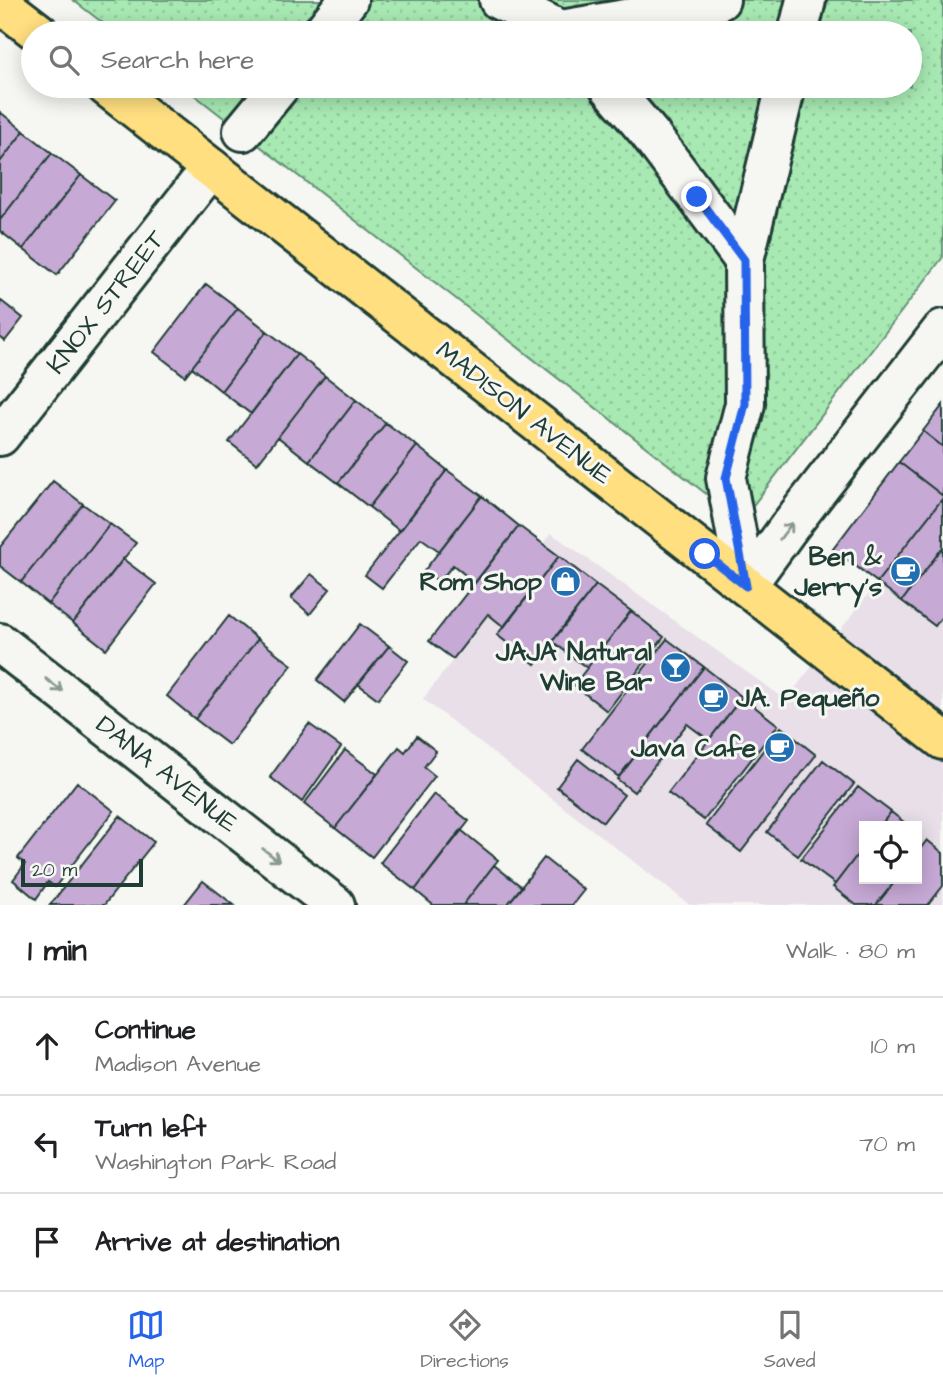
<!DOCTYPE html>
<html lang="en">
<head>
<meta charset="utf-8">
<style>
	body { margin:0; font-family:"Architects Daughter",sans-serif; background:#f6f6f6; color:#202124 }
	.controls { position:absolute; right:21px; bottom:21px; display:grid; overflow:hidden; border-radius:0px; box-shadow:0 4px 18px #0003 }
	.controls button { width:63px; height:63px; display:grid; place-items:center; padding:0; border:0; border-bottom:2px solid #e0e0e0; background:#fff; color:#202124; font:35px sans-serif }
	.scale { position:absolute; left:21px; bottom:18px; width:122px; box-sizing:border-box; padding-left:7px; border:4px solid #1f3d34; border-top:0; font-size:19px; line-height:24px; white-space:nowrap; color:#1f3d34; -webkit-text-stroke:5px #f6f6f2; paint-order:stroke }
	.stop { position:absolute; width:21px; height:21px; margin:-16px; border:5px solid #2563eb; border-radius:50%; background:#fff }
	.stop.end { background:#2563eb; border-color:#fff; box-shadow:0 2px 7px #0008 }
	.list { margin:0; padding:0; list-style:none }
	h2 { display:flex; justify-content:space-between; align-items:center; height:91px; margin:0; padding:0 28px; font-size:30px }
	h2 small { font-size:23px; font-weight:400; color:#757577 }
	.list li { display:grid; grid-template-columns:46px 1fr auto; gap:21px; align-items:center; box-sizing:border-box; height:98px; padding:0 28px; border-top:2px solid #e0e0e0 }
	.list b { display:block; font-size:26px; white-space:nowrap }
	.list p { margin:0; font-size:23px; white-space:nowrap; color:#757577 }
	.list em { font-size:23px; font-style:normal; color:#757577 }
	.icon { flex:none; width:38px; height:38px; fill:none; stroke:currentColor; stroke-width:2; stroke-linecap:round; stroke-linejoin:round }
	.map { position:relative; flex:none; width:943px; height:905px; overflow:hidden }
	.search { position:absolute; background:#fff; box-shadow:0 4px 18px #0003; left:21px; right:21px; top:21px; height:77px; display:flex; align-items:center; gap:18px; box-sizing:border-box; padding:0 24px; border-radius:38px; color:#757577; font-size:26px }
	.sheet { height:385px; background:#fff }
	nav { display:flex; justify-content:space-around; align-items:center; box-sizing:border-box; height:98px; border-top:2px solid #e0e0e0; background:#fff; font-size:19px; color:#757577 }
	nav a { display:grid; justify-items:center; gap:4px }
	nav .on { color:#2563eb }
	.map>svg:first-child { display:block }
</style>
</head>
<body>
<div class="map">
<svg width="943" height="905" viewBox="0 0 943 905">
	<defs>
		<pattern id="grass-dots" width="8" height="8" patternUnits="userSpaceOnUse" patternTransform="scale(1.75)"><rect width="8" height="8" fill="#a8e9b3"/><path d="M2 2h.1M6 6h.1" fill="none" stroke="#90c99b" stroke-width="1.8" stroke-linecap="round"/></pattern>
	</defs>
	<rect width="100%" height="100%" fill="#f6f6f2"/>
	<filter id="ink" filterUnits="userSpaceOnUse"><feTurbulence type="fractalNoise" baseFrequency=".0143" numOctaves="2"/><feDisplacementMap in="SourceGraphic" scale="14" xChannelSelector="R" yChannelSelector="G"/><feConvolveMatrix kernelMatrix="1 2 1 2 8 2 1 2 1" color-interpolation-filters="sRGB"/></filter>
	<g filter="url(#ink)">
		<path fill="#e8dfe9" fill-rule="evenodd" d="M943 498V905H690L423 699 551 533 786 700ZM864 826H917V879H864Z"/>
		<path fill="url(#grass-dots)" stroke="#649374" stroke-width="2" d="M73 0H943V257L741 521 183 86H910V33H116Z"/>
		<path fill="#c6a9d5" stroke="#1f3d34" stroke-width="2" d="M0 112 24 131 0 162Z
			M24 131 52 153 0 220V162Z
			M52 153 81 175 23 249 0 231V220Z
			M81 175 115 201 57 275 23 249Z
			M206 284 238 308 185 376 154 352Z
			M0 300 23 318 5 341 0 337Z
			M238 308 267 331 221 391 192 367Z
			M267 331 297 354 251 414 221 391Z
			M297 354 325 376 257 464 229 442Z
			M325 376 356 400 309 461 278 437Z
			M356 400 386 423 338 483 309 461Z
			M943 405V447L923 431Z
			M386 423 417 446 369 507 338 483Z
			M923 431 943 447V496L899 462Z
			M417 446 447 470 400 531 369 507Z
			M899 462 943 496V498L877 582 833 549Z
			M447 470 482 496 439 551 421 538 382 588 365 575Z
			M53 481 83 504 21 582 0 566V547Z
			M482 496 519 526 475 583 453 565 439 582 424 571Z
			M943 498V547L902 601 877 582Z
			M83 504 110 524 48 604 21 582Z
			M110 524 136 543 73 623 48 604Z
			M519 526 559 556 504 627 488 614 453 659 429 641Z
			M943 547V615L935 626 902 601Z
			M559 556 596 585 535 664 497 635Z
			M123 559 156 584 106 649 73 623Z
			M311 574 330 589 310 614 291 598Z
			M596 585 631 611 587 668 552 641Z
			M631 611 664 637 607 711 574 685Z
			M229 616 258 639 195 719 167 696Z
			M360 624 389 646 344 702 317 680Z
			M258 639 292 665 229 745 195 719Z
			M667 639 704 667 619 777 582 749Z
			M389 646 408 661 378 699 358 684Z
			M704 667 742 697 709 740 687 724 634 792 617 779Z
			M742 697 778 725 704 820 668 793Z
			M309 724 341 747 302 802 270 777Z
			M781 727 816 755 741 852 706 825Z
			M417 736 436 751 424 767 435 776 372 857 335 828 399 747 405 752Z
			M345 750 377 774 335 828 304 804Z
			M578 759 624 795 603 822 557 787Z
			M823 760 854 784 798 856 767 832Z
			M77 782 114 811 55 887 48 882 36 899 13 880 25 864 18 858Z
			M858 787 891 812 880 826H864V846L835 884 801 859Z
			M434 794 469 821 415 890 380 863Z
			M891 812 909 826H880Z
			M120 816 154 842 104 905H50Z
			M461 830 498 860 463 905H433L415 890Z
			M927 840 943 853V886L928 905H876L897 879H917V853Z
			M864 846V879H897L876 905H856L833 887Z
			M544 858 584 890 572 905H507Z
			M494 865 522 887 507 905H463Z
			M203 881 234 905H184Z"/>
		<g fill="none" stroke-linecap="round" stroke-linejoin="round">
			<defs>
				<path id="minor" d="M499 0 561 30 697 7 720 0
					M322 33 348 0
					M798 33 806 0
					M609 86 649 133 744 260 745 404 726 478 746 586
					M243 131 280 86
					M744 260 786 86
					M0 436 211 168
					M746 586 789 527 943 329
					M0 643 335 905"/>
				<path id="major" d="M0 3 39 33
					M106 86 943 740"/>
			</defs>
			<use href="#minor" stroke="#1f3d34" stroke-width="44"/>
			<use href="#major" stroke="#1f3d34" stroke-width="44"/>
			<use href="#minor" stroke="#f6f6f2" stroke-width="38"/>
			<use href="#major" stroke="#ffdf80" stroke-width="38"/>
		</g>
		<defs><path id="oneway-shaft" d="M-6 0H5M1.5-3L5.5 0L1.5 3" fill="none" stroke-width="1.6" stroke-linecap="round" stroke-linejoin="round" transform="scale(1.75)"/></defs>
		<g stroke="#8a9a93">
			<use href="#oneway-shaft" transform="translate(786 531) rotate(-53)"/>
			<use href="#oneway-shaft" transform="translate(54 685) rotate(38)"/>
			<use href="#oneway-shaft" transform="translate(271 855) rotate(38)"/>
		</g>
	</g>
	<g fill="none" stroke-linecap="round" stroke-linejoin="round" filter="url(#ink)">
		<path stroke="#2563eb" stroke-width="9" d="M697 197 744 260 745 404 726 478 746 586 705 554"/>
	</g>
	<defs>
		<symbol id="cafe-disc" viewBox="-11 -11 22 22"><circle r="9.5" fill="#1f6fb2" stroke="#f6f6f2"/><path d="M-5.5-4.5H6V0H3Q3 3.5 0 3.5H-2.5Q-5.5 3.5-5.5 0ZM3-3.2v2h1.7v-2ZM-6 4.5H4V6H-6Z" fill="#fff"/></symbol>
		<symbol id="shop-disc" viewBox="-11 -11 22 22"><circle r="9.5" fill="#1f6fb2" stroke="#f6f6f2"/><path d="M-5-2.5h2.3a2.7 3.5 0 0 1 5.4 0H5L5.5 6h-11ZM-1.5-2.5h3a1.5 2.3 0 0 0-3 0Z" fill="#fff"/></symbol>
		<symbol id="bar-disc" viewBox="-11 -11 22 22"><circle r="9.5" fill="#1f6fb2" stroke="#f6f6f2"/><path d="M-6-5H6L.8 .8V4.5H3.5V6h-7V4.5H-.8V.8Z" fill="#fff"/></symbol>
	</defs>
	<g fill-rule="evenodd">
		<use href="#cafe-disc" x="888" y="554" width="35" height="35"/>
		<use href="#shop-disc" x="548" y="564" width="35" height="35"/>
		<use href="#bar-disc" x="658" y="650" width="35" height="35"/>
		<use href="#cafe-disc" x="696" y="680" width="35" height="35"/>
		<use href="#cafe-disc" x="762" y="730" width="35" height="35"/>
	</g>
	<g text-anchor="middle" dominant-baseline="central" stroke-width="6" stroke-linejoin="round" paint-order="stroke">
		<g font-size="26" fill="#1f3d34" stroke="#f6f6f2">
			<text transform="translate(106 302) rotate(-52)">KNOX STREET</text>
			<text transform="translate(524 413) rotate(38)">MADISON AVENUE</text>
			<text transform="translate(167 774) rotate(38)">DANA AVENUE</text>
		</g>
		<g font-size="26" font-weight="bold" fill="#1f3d34" stroke="#f6f6f2" text-anchor="end">
			<text x="882" y="557">Ben &amp;<tspan x="882" dy="30">Jerry's</tspan></text>
			<text x="542" y="582">Rom Shop</text>
			<text x="652" y="652">JAJA Natural<tspan x="652" dy="30">Wine Bar</tspan></text>
			<text x="736" y="698" text-anchor="start">JA. Pequeño</text>
			<text x="756" y="748">Java Cafe</text>
		</g>
	</g>
</svg>
<div class="controls">
<button><svg class="icon" aria-label="locate" viewBox="0 0 24 24"><circle cx="12" cy="12" r="6"/><path d="M12 2v4M12 18v4M2 12h4M18 12h4"/></svg></button>
</div>
<div class="scale">20 m</div>
<div class="stop" style="left:705px;top:554px"></div>
<div class="stop end" style="left:697px;top:197px"></div>
<div class="search"><svg class="icon" aria-label="search" viewBox="0 0 24 24"><circle cx="10" cy="10" r="6"/><path d="M15 15l6 6"/></svg>Search here</div>
</div>
<section class="sheet">
<h2>1 min<small>Walk · 80 m</small></h2>
<ul class="list">
<li><svg class="icon" aria-label="ahead" viewBox="0 0 24 24"><path d="M12 20V5M6 11l6-6 6 6"/></svg><div><b>Continue</b><p>Madison Avenue</p></div><em>10 m</em></li>
<li><svg class="icon" aria-label="left" viewBox="0 0 24 24"><path d="M17 20v-9H6M10 6l-5 5 5 5"/></svg><div><b>Turn left</b><p>Washington Park Road</p></div><em>70 m</em></li>
<li><svg class="icon" aria-label="arrive" viewBox="0 0 24 24"><path d="M6 21V4h12l-3 4 3 4H6"/></svg><div><b>Arrive at destination</b></div></li>
</ul>
</section>
<nav>
<a class="on"><svg class="icon" aria-label="map" viewBox="0 0 24 24"><path d="M3 6l6-2 6 2 6-2v14l-6 2-6-2-6 2zM9 4v14M15 6v14"/></svg>Map</a>
<a><svg class="icon" aria-label="directions" viewBox="0 0 24 24"><path d="M12 3l9 9-9 9-9-9zM9 14v-3h6M13 9l2 2-2 2"/></svg>Directions</a>
<a><svg class="icon" aria-label="saved" viewBox="0 0 24 24"><path d="M7 4h10v16l-5-4-5 4z"/></svg>Saved</a>
</nav>
</body>
</html>
